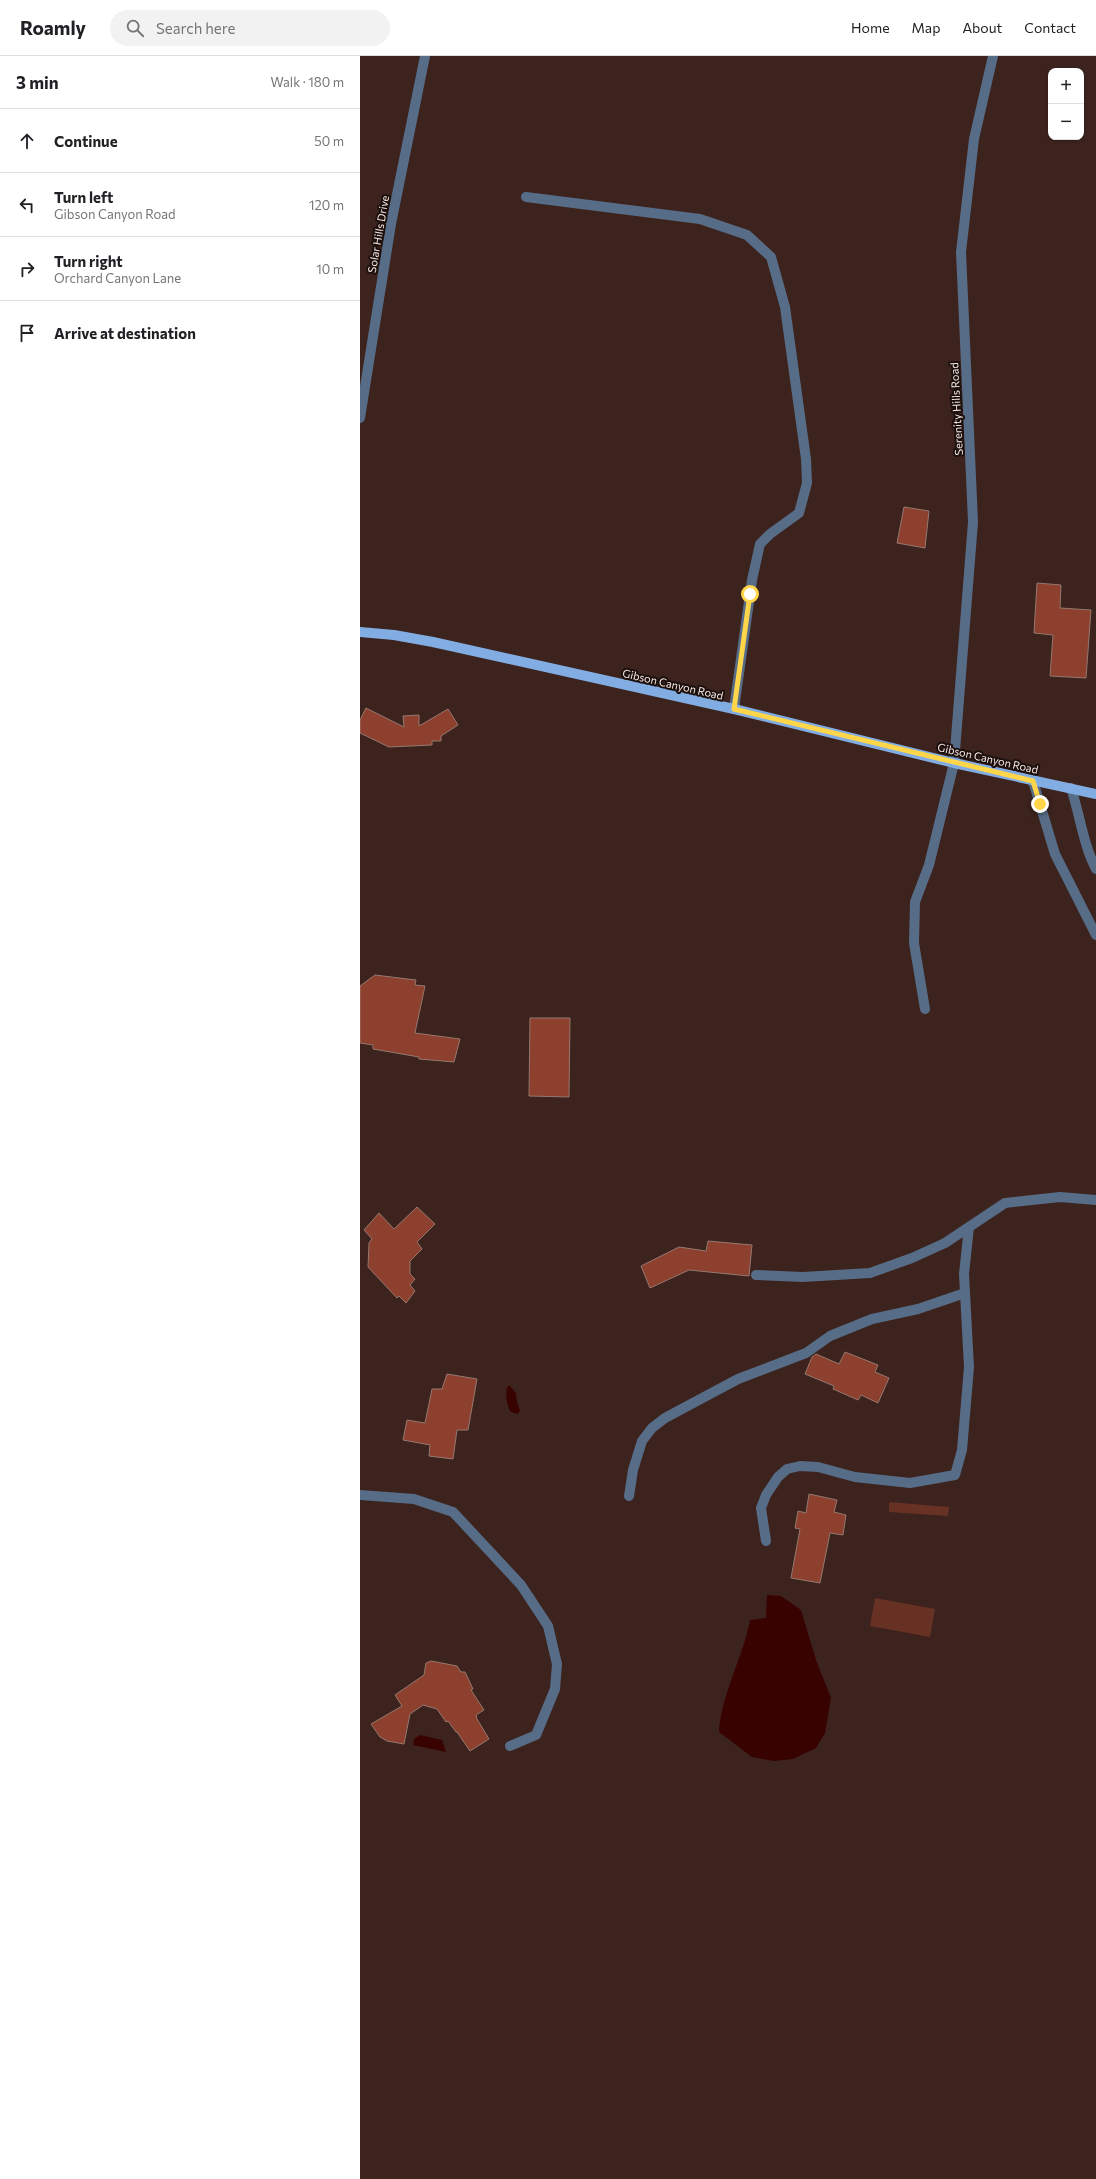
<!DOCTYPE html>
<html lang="en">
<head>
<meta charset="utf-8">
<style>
	body { margin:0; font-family:Commissioner,sans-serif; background:#f2f2f2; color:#202124 }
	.controls { position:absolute; right:12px; top:12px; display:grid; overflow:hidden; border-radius:8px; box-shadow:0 1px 3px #0004 }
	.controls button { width:36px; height:36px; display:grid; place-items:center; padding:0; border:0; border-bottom:1px solid #e0e0e0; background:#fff; color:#202124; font:20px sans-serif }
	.stop { position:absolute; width:12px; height:12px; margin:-9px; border:3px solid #ffd54a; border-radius:50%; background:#fff }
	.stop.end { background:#ffd54a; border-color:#fff; box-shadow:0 1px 4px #0008 }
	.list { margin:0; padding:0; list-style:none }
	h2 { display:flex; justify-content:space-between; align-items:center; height:52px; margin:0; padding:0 16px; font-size:17px }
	h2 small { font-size:13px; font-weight:400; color:#757577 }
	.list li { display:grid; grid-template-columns:26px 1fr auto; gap:12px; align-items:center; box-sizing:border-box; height:64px; padding:0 16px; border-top:1px solid #e0e0e0 }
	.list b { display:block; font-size:15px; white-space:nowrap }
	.list p { margin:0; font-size:13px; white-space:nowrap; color:#757577 }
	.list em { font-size:13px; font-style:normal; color:#757577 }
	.icon { flex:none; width:22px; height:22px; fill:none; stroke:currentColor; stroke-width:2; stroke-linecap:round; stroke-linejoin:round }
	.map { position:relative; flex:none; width:736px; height:2123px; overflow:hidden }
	header { display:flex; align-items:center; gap:24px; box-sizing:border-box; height:56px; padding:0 20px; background:#fff; border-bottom:1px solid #e0e0e0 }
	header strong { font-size:19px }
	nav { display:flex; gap:22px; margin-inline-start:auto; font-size:14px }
	.search { width:280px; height:36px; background:#f2f2f2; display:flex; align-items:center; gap:10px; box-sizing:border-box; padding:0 14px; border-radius:22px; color:#757577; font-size:15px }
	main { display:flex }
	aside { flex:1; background:#fff }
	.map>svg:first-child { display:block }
</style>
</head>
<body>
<header>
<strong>Roamly</strong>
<div class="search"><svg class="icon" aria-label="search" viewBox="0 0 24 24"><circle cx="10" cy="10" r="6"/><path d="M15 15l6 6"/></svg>Search here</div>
<nav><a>Home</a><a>Map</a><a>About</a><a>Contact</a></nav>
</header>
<main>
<aside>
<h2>3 min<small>Walk · 180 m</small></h2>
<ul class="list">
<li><svg class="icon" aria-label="ahead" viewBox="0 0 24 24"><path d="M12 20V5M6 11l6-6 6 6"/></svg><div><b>Continue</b></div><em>50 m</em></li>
<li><svg class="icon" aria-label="left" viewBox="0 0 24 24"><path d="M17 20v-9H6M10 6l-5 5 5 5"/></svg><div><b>Turn left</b><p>Gibson Canyon Road</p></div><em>120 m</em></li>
<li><svg class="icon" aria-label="right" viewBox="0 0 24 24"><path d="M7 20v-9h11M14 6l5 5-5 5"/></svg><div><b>Turn right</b><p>Orchard Canyon Lane</p></div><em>10 m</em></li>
<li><svg class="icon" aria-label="arrive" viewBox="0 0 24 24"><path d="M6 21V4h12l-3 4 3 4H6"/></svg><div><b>Arrive at destination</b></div></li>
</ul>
</aside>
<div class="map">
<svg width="736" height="2123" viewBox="0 0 736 2123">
	<rect width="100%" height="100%" fill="#3c231d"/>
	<path fill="#673123" d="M529 1446 589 1451 588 1460 529 1456Z
		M515 1542 575 1553 570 1581 510 1570Z"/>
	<path fill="#380200" d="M149 1329 156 1337 157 1346 160 1354 158 1358 151 1356C147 1352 144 1333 149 1329Z
		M407 1539 421 1540 441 1554 456 1604 471 1642 465 1677 456 1692 433 1703 414 1705 392 1701 359 1676C361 1638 383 1602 390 1564L406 1562Z
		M60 1679 82 1684 86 1696 53 1689 54 1683Z"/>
	<path fill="#8c402d" stroke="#967870" d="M544 451 569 455 565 492 537 487Z
		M677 527 701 529 700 552 731 554 726 622 690 620 693 579 674 577Z
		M6 652 44 671 43 660 59 659V670L88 653 98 669 81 680V685H72V689L29 691 0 677V664Z
		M15 919 56 924 55 929 65 930 55 977 100 983 94 1006 59 1003V1001L13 993V989L0 987V930Z
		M170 962H210L209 1041 169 1040Z
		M57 1151 75 1168 57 1186 62 1193 50 1205V1218L55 1223 50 1229 55 1235 46 1247 39 1240 37 1242 8 1211 9 1187 12 1183 4 1174 19 1157 34 1173Z
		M348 1185 392 1189 389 1220 329 1214 290 1232 281 1210 319 1191 346 1195Z
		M485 1296 518 1309 515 1316 529 1322 518 1347 501 1339 498 1344 473 1333 474 1330 445 1318 452 1301 456 1298 479 1308Z
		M87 1318 117 1323 108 1374H97L93 1403 69 1400 70 1389 43 1384 47 1364 65 1367 72 1333H82Z
		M449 1438 477 1444 474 1456 486 1459 483 1479 470 1477 460 1527 431 1522 440 1473 435 1472 438 1455 446 1457Z
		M71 1605 97 1610 101 1616H105L113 1633 111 1634 124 1654 116 1659 117 1663 129 1683 110 1695 97 1676H96L88 1665 86 1666 77 1653 63 1649 50 1658 44 1688 27 1685 20 1681 11 1668 42 1650 35 1639 64 1619 66 1607Z"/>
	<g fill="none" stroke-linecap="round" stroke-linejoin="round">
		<path stroke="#576c87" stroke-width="10" d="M166 141 340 163 387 179 411 201 425 251 446 403 447 427 439 457 410 478 400 488 392 524 374 653
			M0 362 31 168 65 0
			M673 725 695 798 736 879
			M711 732C720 759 723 788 736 813
			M565 953 554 887 555 846 569 809 594 707 613 466 601 196 614 83 633 0
			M396 1219 443 1221 510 1217 552 1202 585 1187 645 1147 700 1141 736 1144
			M0 1439 54 1443 93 1456 161 1529 188 1570 197 1608 195 1633 176 1679 150 1690
			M269 1440 273 1414 282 1385 292 1372 305 1362 378 1323 446 1297 470 1280 512 1263 558 1253 605 1237
			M406 1485 401 1452 406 1439 418 1421 427 1413 440 1410 458 1411 495 1421 550 1427 595 1419 602 1394 609 1311 604 1218 609 1171"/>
		<path stroke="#81ade3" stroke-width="10" d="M0 576 34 579 73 586 374 653 594 707 736 738"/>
	</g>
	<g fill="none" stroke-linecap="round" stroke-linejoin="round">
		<path stroke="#ffd54a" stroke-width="5" d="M390 538 374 653 673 725 680 748"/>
	</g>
	<g text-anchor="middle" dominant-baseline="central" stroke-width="4" stroke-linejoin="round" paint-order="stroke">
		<g font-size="11" fill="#f8e7e3" stroke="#1b100d">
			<text transform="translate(18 178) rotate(-80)">Solar Hills Drive</text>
			<text transform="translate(596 353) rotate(-93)">Serenity Hills Road</text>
			<text transform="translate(313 628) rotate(13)">Gibson Canyon Road</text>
			<text transform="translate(628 702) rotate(13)">Gibson Canyon Road</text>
		</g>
	</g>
</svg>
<div class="controls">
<button>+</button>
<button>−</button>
</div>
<div class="stop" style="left:390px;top:538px"></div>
<div class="stop end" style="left:680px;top:748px"></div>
</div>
</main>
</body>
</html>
